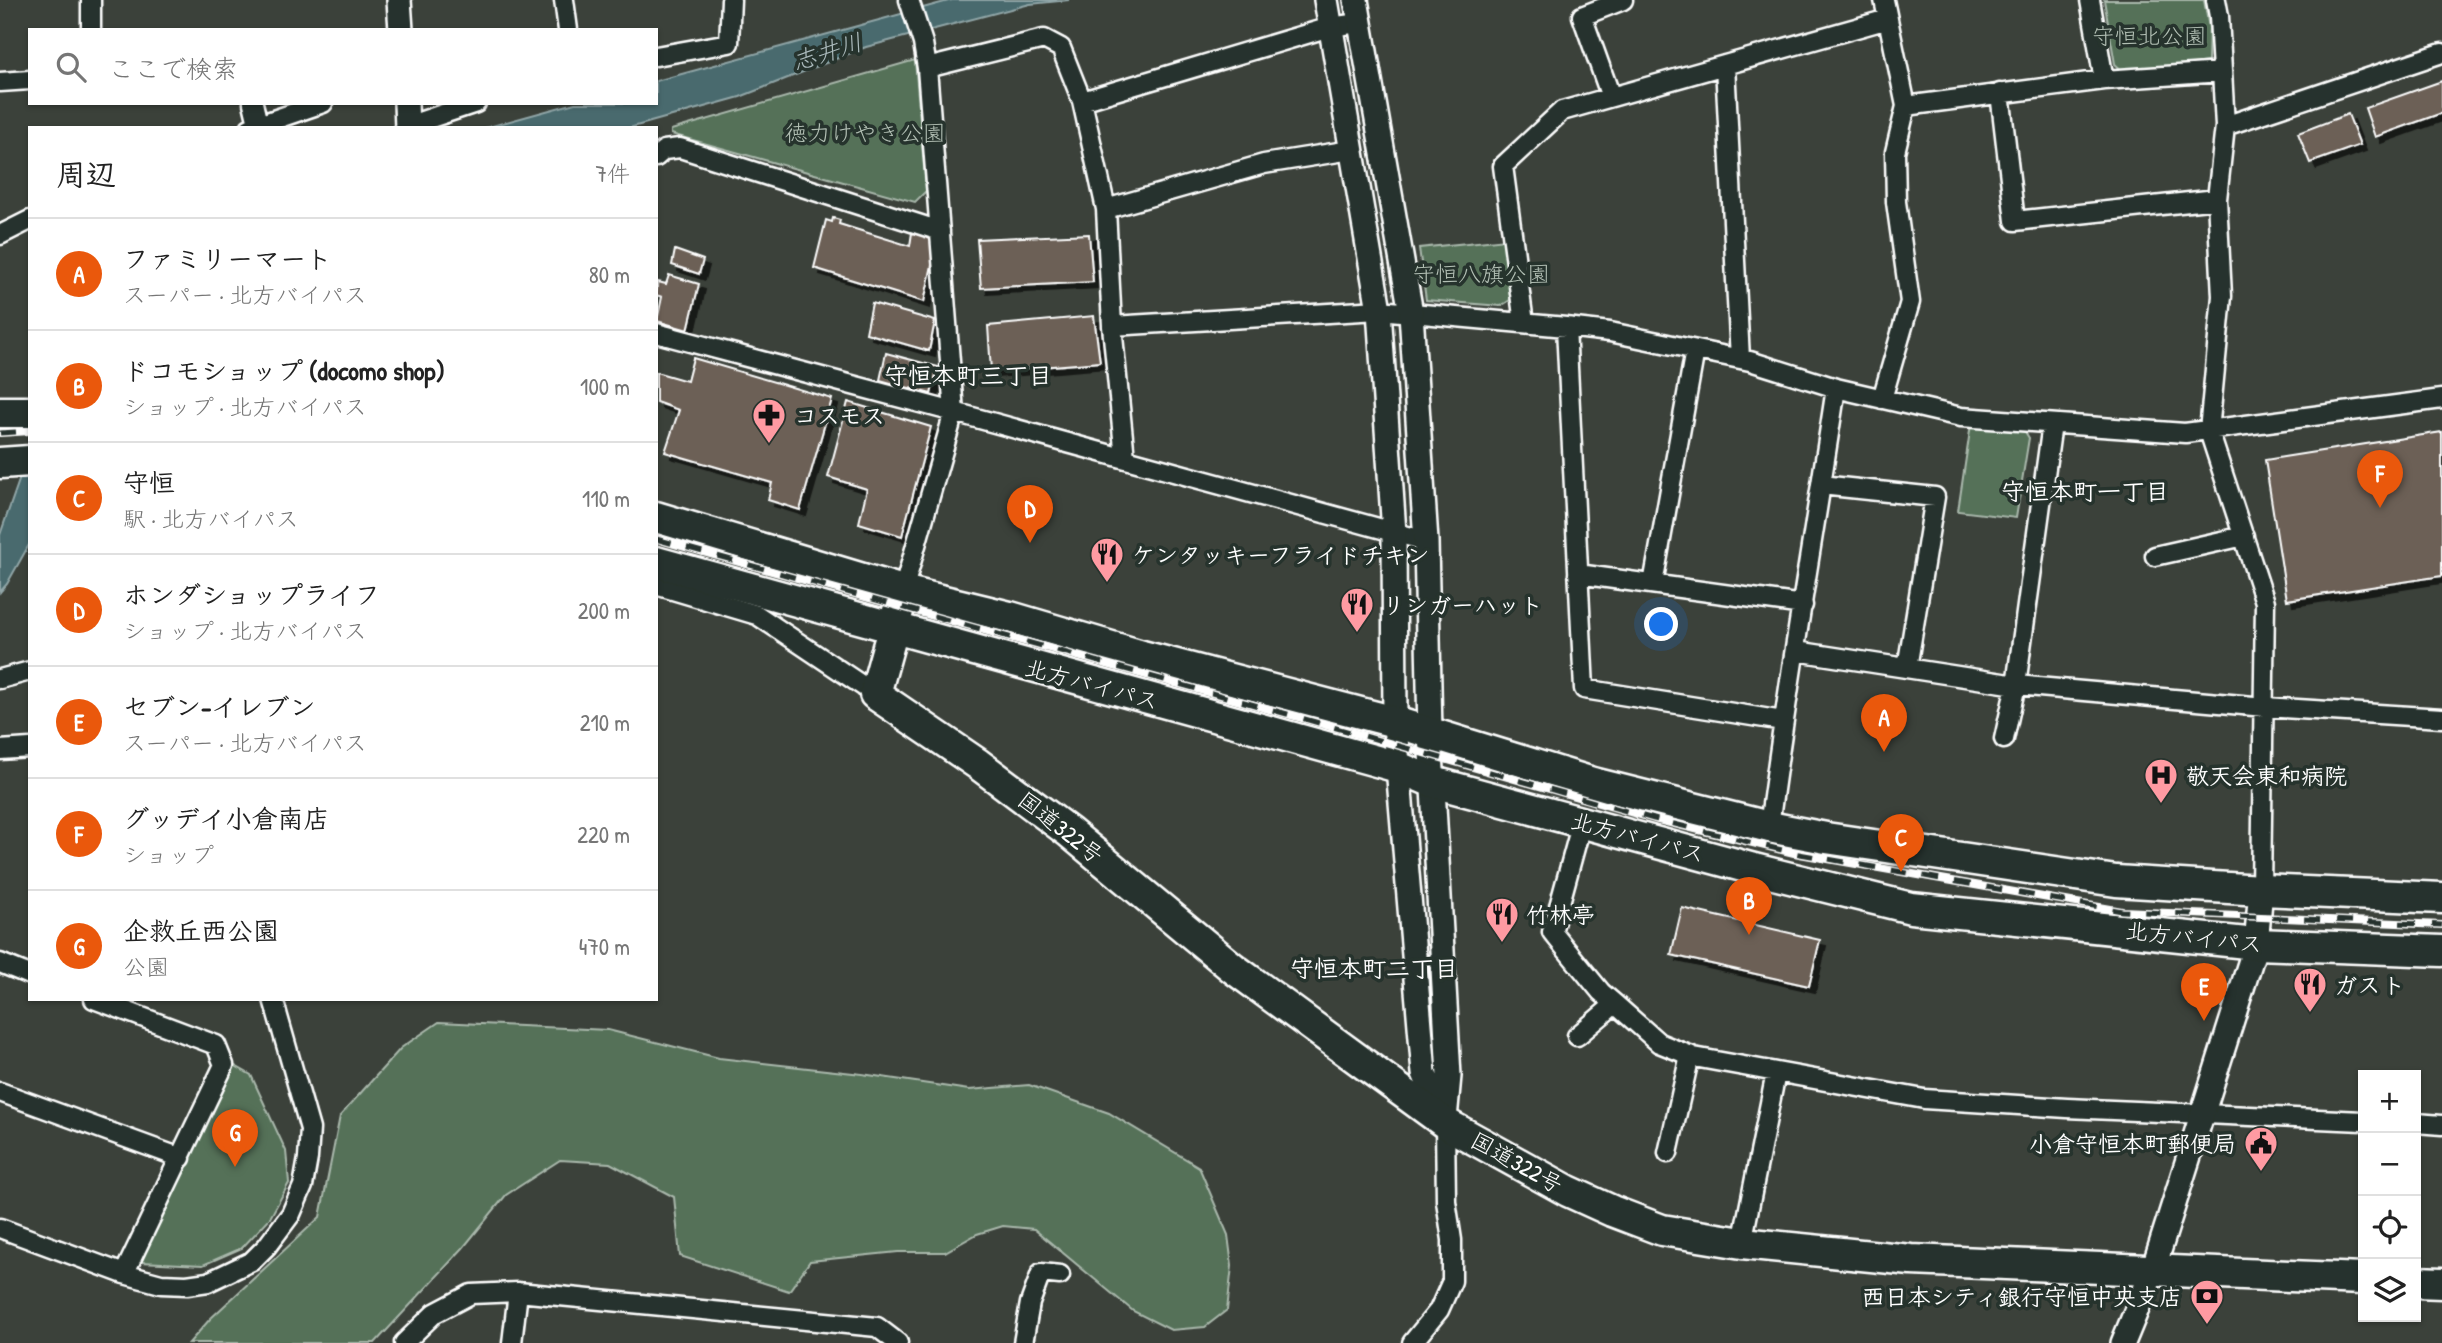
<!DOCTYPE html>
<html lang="ja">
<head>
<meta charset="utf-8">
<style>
	body { margin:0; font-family:"Patrick Hand","Klee One",sans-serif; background:#f6f6f6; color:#222 }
	.controls { position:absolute; right:21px; bottom:21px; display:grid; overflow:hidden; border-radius:0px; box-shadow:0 2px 5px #0004 }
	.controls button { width:63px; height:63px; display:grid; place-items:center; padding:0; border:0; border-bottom:2px solid #e0e0e0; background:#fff; color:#222; font:35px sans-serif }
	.you { position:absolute; left:1662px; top:625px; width:24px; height:24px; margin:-18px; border:5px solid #fff; border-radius:50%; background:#1a73e8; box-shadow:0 0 0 10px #1a73e833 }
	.badge { display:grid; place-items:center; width:46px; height:46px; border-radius:50%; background:#ea580c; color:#fff; font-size:23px; font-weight:700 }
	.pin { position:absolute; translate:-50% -58px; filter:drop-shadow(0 2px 4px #0008) }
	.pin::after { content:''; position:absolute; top:37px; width:24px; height:21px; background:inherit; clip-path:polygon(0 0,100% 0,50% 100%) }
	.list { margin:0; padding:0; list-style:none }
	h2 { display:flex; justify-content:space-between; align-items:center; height:91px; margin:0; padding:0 28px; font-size:30px }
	h2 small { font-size:23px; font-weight:400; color:#767676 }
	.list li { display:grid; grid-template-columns:46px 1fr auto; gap:21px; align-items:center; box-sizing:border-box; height:112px; padding:0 28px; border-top:2px solid #e0e0e0 }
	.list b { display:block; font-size:26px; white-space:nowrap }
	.list p { margin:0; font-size:23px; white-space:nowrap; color:#767676 }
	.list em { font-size:23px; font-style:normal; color:#767676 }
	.icon { flex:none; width:38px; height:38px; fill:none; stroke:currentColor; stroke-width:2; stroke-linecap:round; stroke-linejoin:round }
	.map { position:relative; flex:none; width:2442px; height:1343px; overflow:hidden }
	.search { position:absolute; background:#fff; box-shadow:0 2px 5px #0004; left:28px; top:28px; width:630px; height:77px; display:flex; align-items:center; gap:18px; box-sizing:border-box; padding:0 24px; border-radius:0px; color:#767676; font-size:26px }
	.panel { position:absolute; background:#fff; box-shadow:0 2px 5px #0004; left:28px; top:126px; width:630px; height:875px; border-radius:0px }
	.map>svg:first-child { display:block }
</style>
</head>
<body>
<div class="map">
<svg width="2442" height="1343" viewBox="0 0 2442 1343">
	<defs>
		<filter id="shadow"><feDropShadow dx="6" dy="6" stdDeviation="0" flood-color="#0009"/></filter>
	</defs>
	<rect width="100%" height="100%" fill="#3b413a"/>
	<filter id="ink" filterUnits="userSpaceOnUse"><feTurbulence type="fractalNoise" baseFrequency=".0143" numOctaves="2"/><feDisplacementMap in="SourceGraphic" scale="14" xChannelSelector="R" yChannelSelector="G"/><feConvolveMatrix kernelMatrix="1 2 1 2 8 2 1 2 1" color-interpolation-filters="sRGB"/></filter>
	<g filter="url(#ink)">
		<path fill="#547159" stroke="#aab8ac" stroke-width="2" d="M2104 0H2204L2209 28 2208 62 2125 73 2115 64Z
			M915 60 926 191 915 202 671 134V130Z
			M1506 239 1516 296 1501 306 1426 300 1419 248Z
			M1971 424 2022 427 2029 438 2016 518 1958 511Z
			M439 1022 608 1030 719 1058 862 1074 969 1090 1029 1085 1109 1113 1199 1167 1228 1235 1232 1266 1227 1310 1205 1327 1171 1330 1133 1311 1034 1229 1003 1226 977 1234 945 1252H898L810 1261 789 1291 680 1256 674 1197 610 1163 560 1160 506 1195 463 1248 375 1343H189L210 1319 320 1217 340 1116 401 1048Z
			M230 1063 251 1075 286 1151 289 1183 270 1218 242 1248 203 1265 141 1262Z"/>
		<path fill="#486b6e" stroke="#91a6a8" stroke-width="2" d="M952 0H1069L1030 4 866 47 740 97 629 128H485L575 103H656V81Z
			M30 449V543L7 584 0 592V535Z"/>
		<path fill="#6c6157" stroke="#fff" stroke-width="2" filter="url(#shadow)" d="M2442 81V113L2375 137 2365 108Z
			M2348 114 2360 145 2310 163 2298 133Z
			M833 218 840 220 839 224 910 246 913 226 931 231 930 240 937 242 924 302 814 268 826 220 832 222Z
			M1089 234 1093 282 981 288 977 239Z
			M675 250 703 260 699 274 672 265Z
			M669 275 699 284 688 330 657 321 662 297 656 295 658 282 666 284Z
			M872 303 935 321 929 351 866 333Z
			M1094 316 1100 362 991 371 988 326Z
			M886 353 938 367 931 394 880 380Z
			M693 358 832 399 800 510 768 500 772 483 665 452 679 410 656 402V372L687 381Z
			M848 402 931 427 902 536 859 523 867 489 828 477Z
			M2442 432V576L2287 600 2265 460Z
			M1682 908 1820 940 1809 986 1671 955Z"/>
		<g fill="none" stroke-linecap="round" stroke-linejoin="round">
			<defs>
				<path id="minor" d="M564 0 568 30
					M1884 0 1906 106
					M2090 0 2104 80
					M2216 0 2219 16 2225 126 2217 199 2222 296 2209 431 2265 602 2261 890
					M91 30V0
					M656 56 729 43 731 0
					M1725 65 1740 359
					M927 68 1044 39 1061 48 1082 101 1106 209 1112 326 1125 458
					M0 82 30 80
					M2000 93 2015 221 2217 199
					M1611 97 1582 16 1623 0
					M1082 101 1330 27 1359 23
					M253 103 258 124
					M407 126 476 103
					M2225 126 2442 53
					M250 128 323 103
					M656 157 664 150 680 148 940 231
					M1106 209 1264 164 1351 150
					M0 235 30 220
					M1524 323 1503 166 1562 111 1888 19
					M1112 326 1379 310 1566 327 1610 332 1750 361 1836 388 1961 417 2185 433 2442 399
					M1566 327 1584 689 1783 721
					M656 333 954 412 1426 541
					M1882 399 1910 302 1896 202 1895 152 1906 106 2104 80 2222 72
					M1821 485 1935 497 1907 668
					M2155 556 2244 536
					M1578 574 1803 605
					M1653 584 1695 350
					M656 585 757 615 875 694
					M903 591 954 412 927 68 923 43 909 0
					M1796 651 2016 685 2265 707 2442 718
					M0 679 30 671
					M2004 739 2016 685 2052 424
					M0 750 30 748
					M1582 822 1552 932 1601 992 1615 1004 1659 1043 1694 1057 1924 1099 2067 1108 2363 1121
					M1769 827C1788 680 1814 534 1836 388
					M0 963 30 975
					M94 999 216 1045 224 1065 124 1274
					M1577 1036 1615 1004
					M0 1092 181 1158
					M2416 1123 2442 1125
					M1668 1153 1690 1055
					M0 1228 124 1274 161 1284 187 1285 208 1282 252 1261 267 1246 291 1214 303 1186 308 1158 310 1129 273 999
					M1742 1243 1776 1073
					M404 1343 435 1313 471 1294 518 1292 877 1327 898 1343
					M512 1343 518 1292
					M1023 1343 1030 1303 1041 1273 1060 1275
					M1412 1343 1439 1310 1452 1281V1240L1446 1201 1445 1123"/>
				<path id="tertiary" d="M399 0 401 30
					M1326 0 1379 310 1394 533 1395 722 1398 767 1424 1073 1445 1123
					M1356 0 1411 313 1426 541 1430 734 1449 1076 1445 1119
					M406 103 407 128
					M2123 1343 2153 1270 2256 944 2261 890"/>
				<path id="trunk" d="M0 412H30
					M0 463 30 461
					M656 517 903 591 1010 617 1142 656 1395 722 1593 783 1769 827 1826 838 2116 881 2261 890 2442 898
					M656 562 1398 767 1433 782 1750 868 1911 908 2256 944 2442 951
					M898 611 875 694 978 764 1069 832 1233 968 1445 1123 1568 1191 1612 1211 1662 1230 1742 1243 1911 1260 2363 1279
					M2416 1282 2442 1283"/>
			</defs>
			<use href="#minor" stroke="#fff" stroke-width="23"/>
			<use href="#tertiary" stroke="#fff" stroke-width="28"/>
			<use href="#trunk" stroke="#fff" stroke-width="35"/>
			<use href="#minor" stroke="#26332d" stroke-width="18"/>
			<use href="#tertiary" stroke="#26332d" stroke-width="23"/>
			<use href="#trunk" stroke="#26332d" stroke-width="30"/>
			<defs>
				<path id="rail" d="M0 433 30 431
					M656 539 1298 717 1654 819 1794 853 2122 911 2442 925"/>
			</defs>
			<use href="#rail" stroke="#fff" stroke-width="8"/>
			<use href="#rail" stroke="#26332d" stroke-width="5" stroke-dasharray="16" stroke-linecap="butt"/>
		</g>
	</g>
	<defs>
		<symbol id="pharmacy-pin" viewBox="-11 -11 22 30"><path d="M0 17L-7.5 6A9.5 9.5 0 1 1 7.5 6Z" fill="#ff9aa2" stroke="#26332d"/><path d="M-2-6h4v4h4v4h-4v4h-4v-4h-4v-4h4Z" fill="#111"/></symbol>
		<symbol id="restaurant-pin" viewBox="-11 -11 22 30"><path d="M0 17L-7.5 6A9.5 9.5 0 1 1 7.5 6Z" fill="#ff9aa2" stroke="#26332d"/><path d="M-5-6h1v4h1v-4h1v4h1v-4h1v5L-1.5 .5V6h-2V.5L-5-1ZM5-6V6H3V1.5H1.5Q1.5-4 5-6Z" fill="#111"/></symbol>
		<symbol id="hospital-pin" viewBox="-11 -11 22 30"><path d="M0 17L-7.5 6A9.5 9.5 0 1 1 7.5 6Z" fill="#ff9aa2" stroke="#26332d"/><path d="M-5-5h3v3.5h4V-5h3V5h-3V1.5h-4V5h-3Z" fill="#111"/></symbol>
		<symbol id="civic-pin" viewBox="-11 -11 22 30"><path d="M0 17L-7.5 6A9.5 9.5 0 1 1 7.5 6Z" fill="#ff9aa2" stroke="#26332d"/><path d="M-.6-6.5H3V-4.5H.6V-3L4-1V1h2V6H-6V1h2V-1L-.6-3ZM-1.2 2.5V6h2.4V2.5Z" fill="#111"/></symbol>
		<symbol id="bank-pin" viewBox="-11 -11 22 30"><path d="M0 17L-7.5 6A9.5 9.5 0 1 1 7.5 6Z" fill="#ff9aa2" stroke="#26332d"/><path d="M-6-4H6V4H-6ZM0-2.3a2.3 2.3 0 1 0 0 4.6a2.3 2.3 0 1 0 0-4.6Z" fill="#111"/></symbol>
	</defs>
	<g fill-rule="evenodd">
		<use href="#pharmacy-pin" x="750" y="396" width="38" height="52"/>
		<use href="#restaurant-pin" x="1088" y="535" width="38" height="52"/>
		<use href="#restaurant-pin" x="1338" y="585" width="38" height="52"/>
		<use href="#hospital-pin" x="2142" y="756" width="38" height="52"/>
		<use href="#restaurant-pin" x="1483" y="895" width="38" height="52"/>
		<use href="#restaurant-pin" x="2291" y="965" width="38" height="52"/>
		<use href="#civic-pin" x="2242" y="1124" width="38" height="52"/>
		<use href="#bank-pin" x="2188" y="1277" width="38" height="52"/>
	</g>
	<g text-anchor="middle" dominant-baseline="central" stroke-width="7" stroke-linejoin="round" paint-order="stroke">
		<g font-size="23" fill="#b2bfb4" stroke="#26332d">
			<text x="2149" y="35">守恒北公園</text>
			<text x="865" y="132">徳力けやき公園</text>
			<text x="1481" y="273">守恒八旗公園</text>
		</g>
		<g font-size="23" font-weight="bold" fill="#fff" stroke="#26332d" text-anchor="start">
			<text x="794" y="415">コスモス</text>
			<text x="1132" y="554">ケンタッキーフライドチキン</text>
			<text x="1382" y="604">リンガーハット</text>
			<text x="2186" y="775">敬天会東和病院</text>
			<text x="1526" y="914">竹林亭</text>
			<text x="2334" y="984">ガスト</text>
			<text x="2236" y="1143" text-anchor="end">小倉守恒本町郵便局</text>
			<text x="2182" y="1296" text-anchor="end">西日本シティ銀行守恒中央支店</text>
		</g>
		<g font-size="23" fill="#fff" stroke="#26332d">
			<text transform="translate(1092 684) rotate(15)">北方バイパス</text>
			<text transform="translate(1061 827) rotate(38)">国道322号</text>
			<text transform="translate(1638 837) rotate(15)">北方バイパス</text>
			<text transform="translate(2194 937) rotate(6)">北方バイパス</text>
			<text transform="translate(1517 1162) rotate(29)">国道322号</text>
		</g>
		<g font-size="24" font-style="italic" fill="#adbcbe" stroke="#26332d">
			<text transform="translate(827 51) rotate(-17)">志井川</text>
		</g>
		<g font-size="24" font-weight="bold" fill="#fff" stroke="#26332d">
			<text x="968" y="375">守恒本町三丁目</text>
			<text x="2085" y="491">守恒本町一丁目</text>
			<text x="1374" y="968">守恒本町二丁目</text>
		</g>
	</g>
</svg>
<div class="controls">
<button>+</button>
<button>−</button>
<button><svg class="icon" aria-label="locate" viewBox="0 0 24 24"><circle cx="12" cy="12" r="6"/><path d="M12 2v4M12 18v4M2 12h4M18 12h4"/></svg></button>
<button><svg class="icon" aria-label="layers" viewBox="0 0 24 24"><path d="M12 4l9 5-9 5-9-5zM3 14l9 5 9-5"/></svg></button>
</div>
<div class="you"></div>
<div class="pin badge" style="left:1884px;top:752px">A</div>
<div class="pin badge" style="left:1749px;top:935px">B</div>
<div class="pin badge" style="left:1901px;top:872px">C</div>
<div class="pin badge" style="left:1030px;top:543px">D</div>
<div class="pin badge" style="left:2204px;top:1021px">E</div>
<div class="pin badge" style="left:2380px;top:508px">F</div>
<div class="pin badge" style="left:235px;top:1167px">G</div>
<div class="search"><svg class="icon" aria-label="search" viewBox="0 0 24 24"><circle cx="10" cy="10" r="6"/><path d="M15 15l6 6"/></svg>ここで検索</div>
<section class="panel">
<h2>周辺<small>7件</small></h2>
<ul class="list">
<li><span class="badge">A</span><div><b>ファミリーマート</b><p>スーパー · 北方バイパス</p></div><em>80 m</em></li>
<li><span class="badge">B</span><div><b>ドコモショップ (docomo shop)</b><p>ショップ · 北方バイパス</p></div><em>100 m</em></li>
<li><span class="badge">C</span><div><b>守恒</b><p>駅 · 北方バイパス</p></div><em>110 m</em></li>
<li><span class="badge">D</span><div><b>ホンダショップライフ</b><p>ショップ · 北方バイパス</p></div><em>200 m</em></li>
<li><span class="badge">E</span><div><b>セブン-イレブン</b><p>スーパー · 北方バイパス</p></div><em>210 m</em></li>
<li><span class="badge">F</span><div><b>グッデイ小倉南店</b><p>ショップ</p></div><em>220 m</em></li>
<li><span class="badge">G</span><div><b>企救丘西公園</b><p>公園</p></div><em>470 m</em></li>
</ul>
</section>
</div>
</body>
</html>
